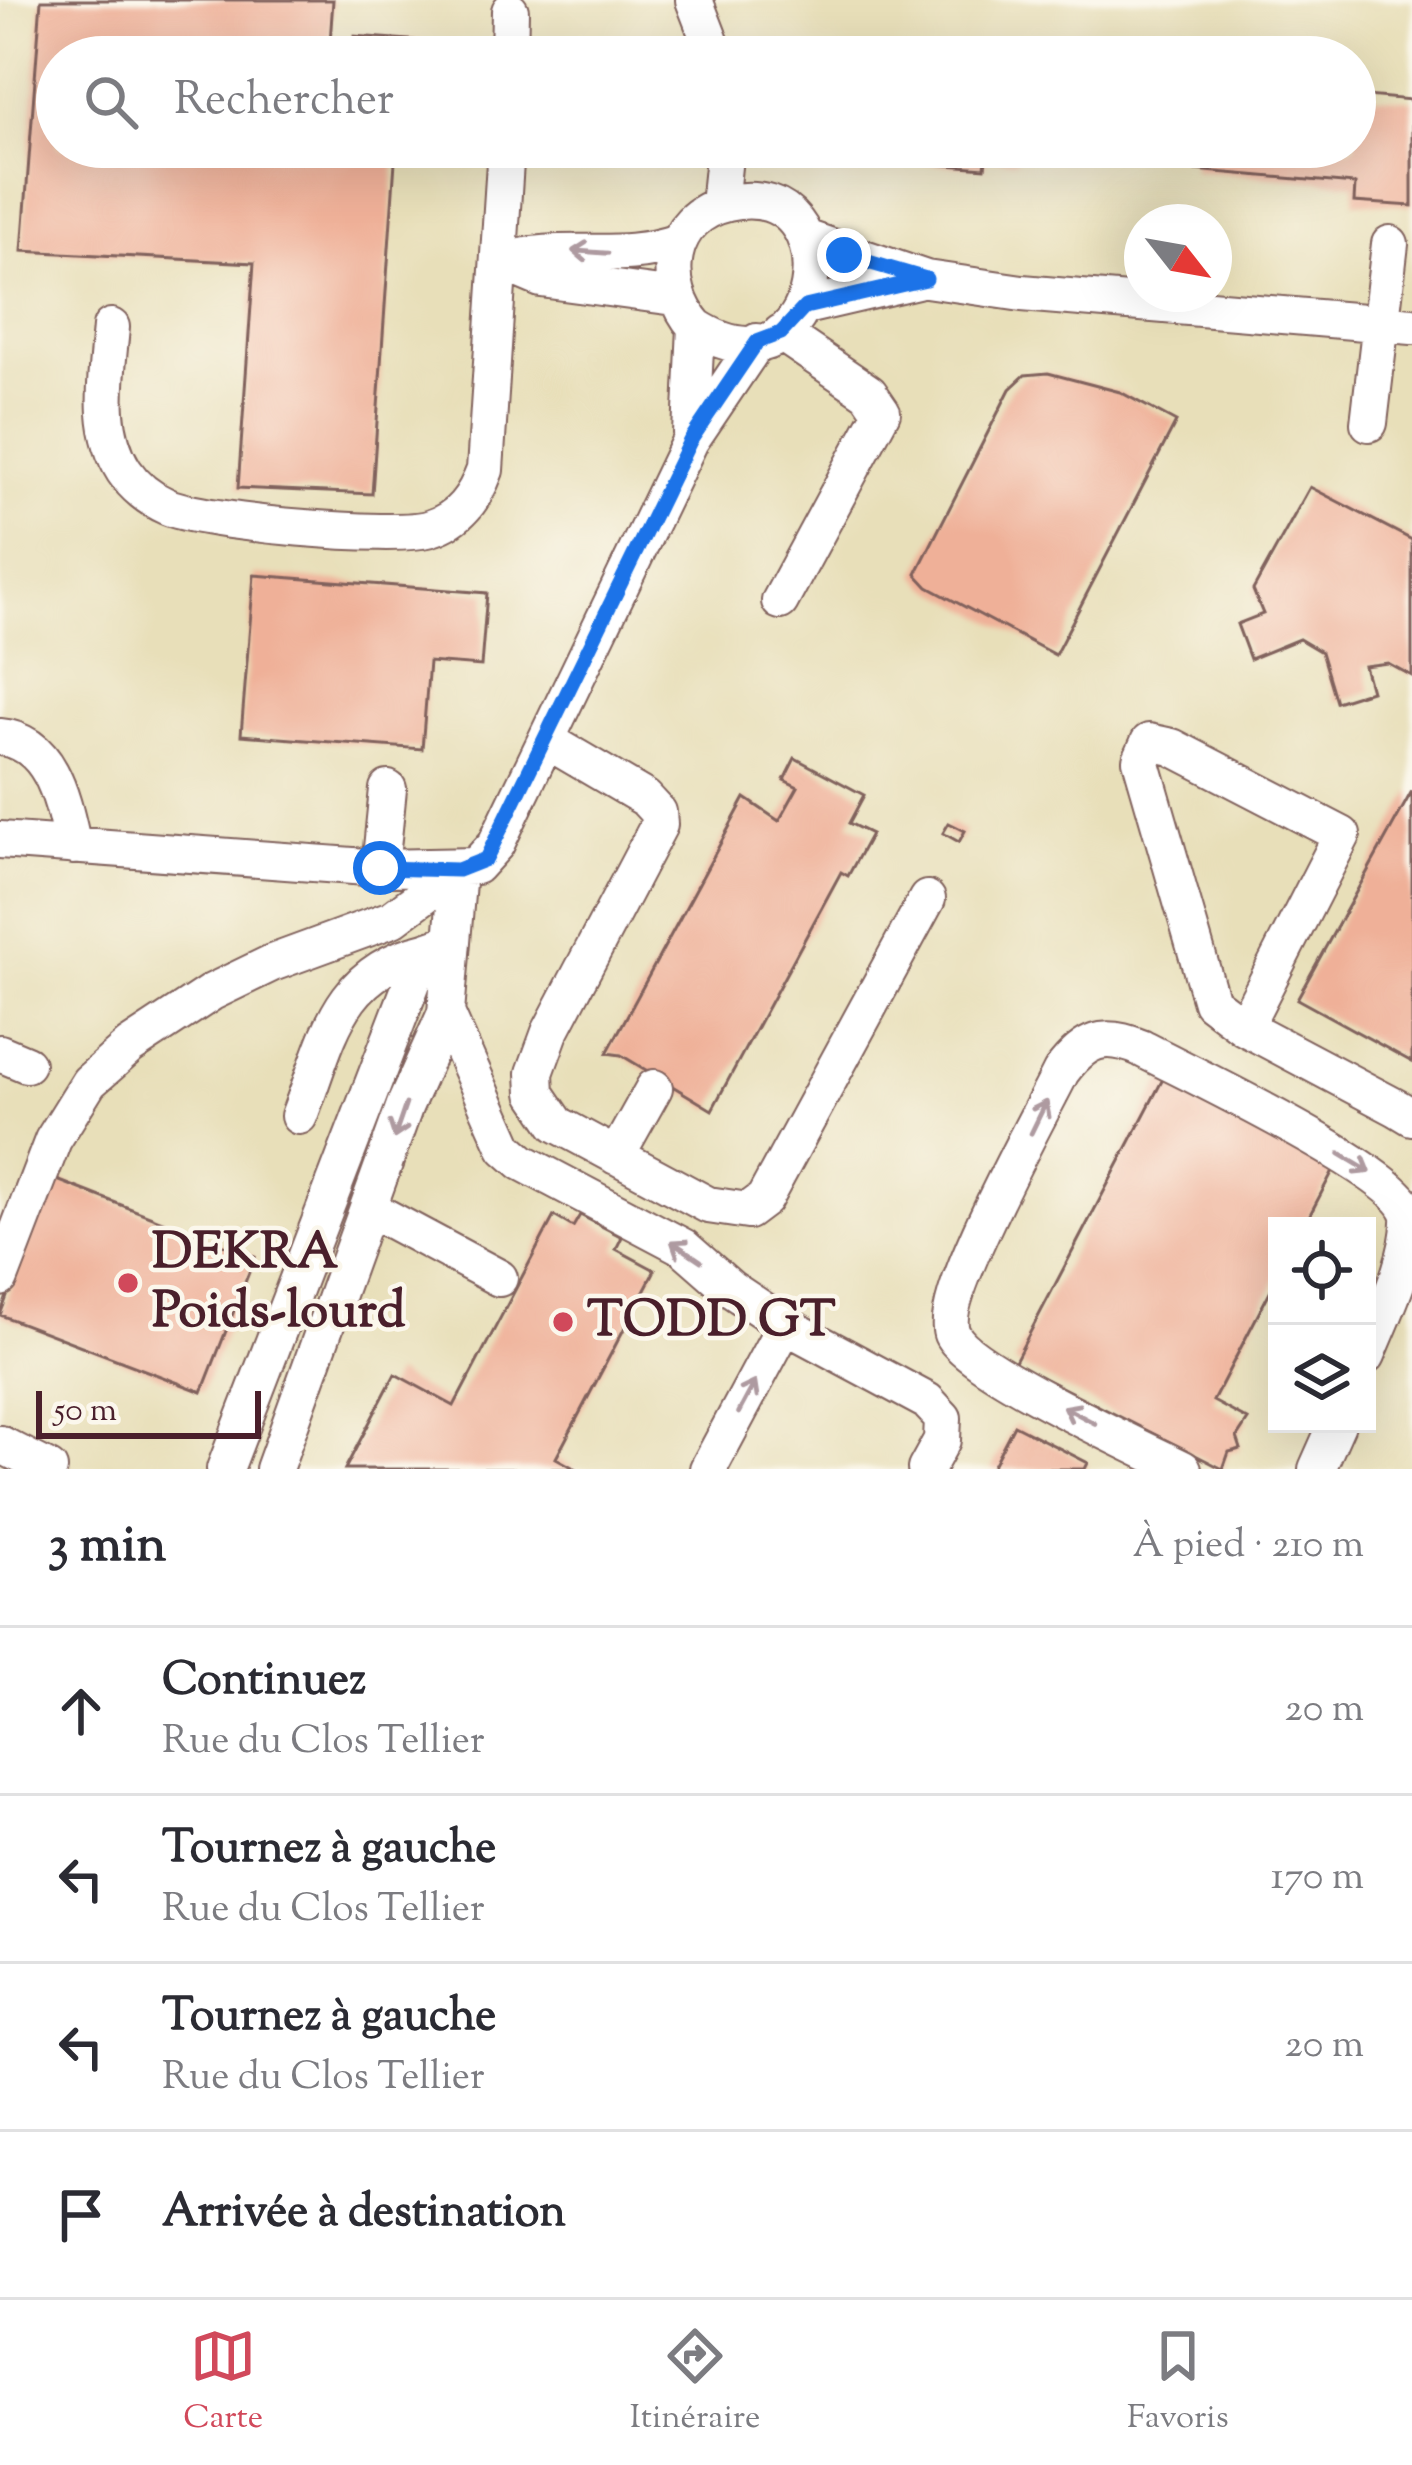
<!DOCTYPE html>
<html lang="fr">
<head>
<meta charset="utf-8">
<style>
	body { margin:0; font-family:"Sorts Mill Goudy",serif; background:#f7f7f7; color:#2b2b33 }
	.controls { position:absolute; right:36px; bottom:36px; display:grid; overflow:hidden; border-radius:0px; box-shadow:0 12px 48px #0002 }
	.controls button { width:108px; height:108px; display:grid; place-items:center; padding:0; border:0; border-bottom:3px solid #e1e1e2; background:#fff; color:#2b2b33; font:60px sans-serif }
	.compass { position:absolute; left:1124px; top:204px; width:108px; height:108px; border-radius:50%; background:#fff; box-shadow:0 12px 48px #0002; rotate:121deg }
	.scale { position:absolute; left:36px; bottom:30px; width:225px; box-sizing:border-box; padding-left:12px; border:6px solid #4a1f2b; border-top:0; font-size:33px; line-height:42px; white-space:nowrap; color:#4a1f2b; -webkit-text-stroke:9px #fbf7ec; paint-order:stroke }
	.stop { position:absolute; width:36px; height:36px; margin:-27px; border:9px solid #1a73e8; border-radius:50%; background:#fff }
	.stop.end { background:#1a73e8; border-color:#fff; box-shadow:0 3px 12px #0008 }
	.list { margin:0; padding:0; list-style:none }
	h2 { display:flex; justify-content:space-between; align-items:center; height:156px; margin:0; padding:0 48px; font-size:51px }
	h2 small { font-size:39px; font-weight:400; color:#7c7c81 }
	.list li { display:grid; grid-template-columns:78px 1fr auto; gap:36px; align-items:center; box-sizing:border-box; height:168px; padding:0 48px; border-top:3px solid #e1e1e2 }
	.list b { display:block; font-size:45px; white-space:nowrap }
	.list p { margin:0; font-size:39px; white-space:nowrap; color:#7c7c81 }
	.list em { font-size:39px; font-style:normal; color:#7c7c81 }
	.icon { flex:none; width:66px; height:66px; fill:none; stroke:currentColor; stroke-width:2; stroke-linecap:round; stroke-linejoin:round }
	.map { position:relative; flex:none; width:1412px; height:1469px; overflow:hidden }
	.search { position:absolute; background:#fff; box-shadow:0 12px 48px #0002; left:36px; right:36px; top:36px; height:132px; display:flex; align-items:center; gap:30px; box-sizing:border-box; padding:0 42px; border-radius:66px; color:#7c7c81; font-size:45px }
	.sheet { height:828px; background:#fff }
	nav { display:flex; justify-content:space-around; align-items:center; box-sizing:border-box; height:168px; border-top:3px solid #e1e1e2; background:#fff; font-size:33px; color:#7c7c81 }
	nav a { display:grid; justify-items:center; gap:6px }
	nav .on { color:#d1495b }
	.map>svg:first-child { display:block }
</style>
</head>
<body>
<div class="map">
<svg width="1412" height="1469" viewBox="0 0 1412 1469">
	<rect width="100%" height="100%" fill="#fbf7ec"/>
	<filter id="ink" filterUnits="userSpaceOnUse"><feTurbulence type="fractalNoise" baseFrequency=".00833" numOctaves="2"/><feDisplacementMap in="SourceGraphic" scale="24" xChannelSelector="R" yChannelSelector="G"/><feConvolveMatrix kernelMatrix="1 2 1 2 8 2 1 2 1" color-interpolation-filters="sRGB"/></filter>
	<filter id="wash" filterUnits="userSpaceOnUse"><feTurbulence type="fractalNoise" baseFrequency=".004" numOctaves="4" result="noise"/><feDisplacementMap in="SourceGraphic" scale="48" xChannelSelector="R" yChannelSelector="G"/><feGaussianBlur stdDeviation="2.7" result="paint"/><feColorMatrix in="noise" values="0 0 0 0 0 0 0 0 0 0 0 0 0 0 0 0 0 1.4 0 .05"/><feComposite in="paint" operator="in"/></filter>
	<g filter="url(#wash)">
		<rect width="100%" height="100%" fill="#e8dfb9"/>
		<g id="blocks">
			<path fill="#efb098" d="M41 0H333L330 42 354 43 355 36 423 41 438 57H57V147H396L372 494 238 488 254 263 22 251Z
				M1355 95 1412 100V206L1354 202 1355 184 1193 170 1195 147H1355Z
				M829 147H1018L1017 161 986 159 985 168 828 156Z
				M1048 373 1120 392 1176 422 1055 655 928 587 916 574 1010 389 1025 375Z
				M1310 487 1412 540V676L1388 663 1364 666 1371 691 1336 702 1321 652 1299 639 1250 659 1237 624 1263 614 1253 590Z
				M254 575 487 593 481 666 429 662 422 749 241 735Z
				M795 758 864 795 849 823 871 834 848 876 841 872 712 1110 621 1055 607 1053 745 798 779 821 798 787 784 780Z
				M1412 791V1062L1297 999Z
				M949 823 965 831 959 842 943 833Z
				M1164 1077 1335 1167 1304 1226H1277V1278L1213 1401 1248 1420 1237 1437 1241 1449 1229 1452 1223 1469 1014 1363Z
				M52 1178 255 1257 202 1392 0 1315Z
				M580 1215 622 1237 616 1249 655 1270 556 1458 576 1469H345L395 1374 454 1406 554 1216 573 1227Z
				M1014 1425 1088 1463 1085 1469H991Z"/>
		</g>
	</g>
	<g filter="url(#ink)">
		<use href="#blocks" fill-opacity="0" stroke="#81625d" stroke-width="3"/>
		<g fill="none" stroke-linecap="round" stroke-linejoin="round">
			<defs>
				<path id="minor" d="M694 0 716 57
					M509 57 510 11
					M719 205 725 147
					M805 238 926 279 1022 293 1412 326
					M501 262C565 242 615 264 678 242
					M501 262 541 279 675 297
					M805 306 917 280
					M111 327C107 375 96 427 124 471 134 486 150 499 166 506 199 522 397 540 431 528 460 519 475 497 485 470L506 147
					M1369 423 1390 244
					M691 433 696 327C659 285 666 217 728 203 858 175 825 410 696 327
					M780 601 882 412 869 393 781 333
					M0 737C53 742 63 803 73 846
					M546 740 645 798 658 812 659 825 550 1032 535 1073 536 1093 557 1124 708 1205 748 1211 764 1199 927 899
					M0 840 380 868 476 866 496 844 690 441 757 342
					M380 868 388 789
					M446 1013 506 1148 522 1162 683 1247 731 1289 785 1325 927 1401 943 1418 942 1440 926 1469
					M1244 1027 1342 835 1172 747 1149 742 1141 760 1211 1002 1244 1027 1397 1108 1412 1117
					M0 1053 26 1064
					M299 1116C329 1039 336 972 426 951
					M616 1156 654 1088
					M370 1209 499 1278
					M0 1278 53 1140 89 1082 130 1046 212 992 272 963 392 919 458 870
					M0 1444 49 1469
					M225 1469 413 980 426 951 452 942
					M274 1469 405 1105 446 1013 458 870
					M708 1469 785 1325
					M1183 1469C1141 1448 967 1368 952 1334 937 1298 1040 1115 1061 1072 1085 1040 1103 1032 1141 1048 1188 1073 1401 1172 1410 1216 1412 1258 1382 1317 1367 1355
					M1317 1469 1337 1424"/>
			</defs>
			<use href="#minor" stroke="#81625d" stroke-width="40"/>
			<use href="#minor" stroke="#fff" stroke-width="36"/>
		</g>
		<defs><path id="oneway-shaft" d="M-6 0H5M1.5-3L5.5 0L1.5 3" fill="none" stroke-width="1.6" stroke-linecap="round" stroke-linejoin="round" transform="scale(3)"/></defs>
		<g stroke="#ae9aa0">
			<use href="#oneway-shaft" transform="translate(590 252) rotate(-176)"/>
			<use href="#oneway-shaft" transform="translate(1039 1117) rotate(-64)"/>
			<use href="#oneway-shaft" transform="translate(400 1121) rotate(109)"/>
			<use href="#oneway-shaft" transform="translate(1355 1163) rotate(31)"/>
			<use href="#oneway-shaft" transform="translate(686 1251) rotate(-146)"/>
			<use href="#oneway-shaft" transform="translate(747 1397) rotate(-62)"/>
			<use href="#oneway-shaft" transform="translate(1079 1415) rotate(-152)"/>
		</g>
	</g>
	<g fill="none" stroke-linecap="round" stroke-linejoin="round" filter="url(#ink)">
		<path stroke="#1a73e8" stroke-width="15" d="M380 868 458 870 486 859 690 441 757 342 781 333 805 307 926 279 844 255"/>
	</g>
	<g fill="#d1495b" stroke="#fbf7ec" stroke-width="4.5">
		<circle cx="128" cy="1283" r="12"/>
		<circle cx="563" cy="1322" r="12"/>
	</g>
	<g text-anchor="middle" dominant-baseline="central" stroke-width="9" stroke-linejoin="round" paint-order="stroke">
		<g font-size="51" font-weight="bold" fill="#4a1f2b" stroke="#fbf7ec" text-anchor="start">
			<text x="152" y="1254">DEKRA<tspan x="152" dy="59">Poids-lourd</tspan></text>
			<text x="587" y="1322">TODD GT</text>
		</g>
	</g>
</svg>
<div class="controls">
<button><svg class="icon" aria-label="locate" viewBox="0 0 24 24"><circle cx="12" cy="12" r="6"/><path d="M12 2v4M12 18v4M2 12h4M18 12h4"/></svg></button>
<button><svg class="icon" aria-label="layers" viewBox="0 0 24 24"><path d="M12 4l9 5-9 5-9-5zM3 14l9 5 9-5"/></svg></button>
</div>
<svg class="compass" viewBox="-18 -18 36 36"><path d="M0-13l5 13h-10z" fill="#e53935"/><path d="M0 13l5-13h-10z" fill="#7c7c81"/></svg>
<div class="scale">50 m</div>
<div class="stop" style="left:380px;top:868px"></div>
<div class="stop end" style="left:844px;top:255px"></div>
<div class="search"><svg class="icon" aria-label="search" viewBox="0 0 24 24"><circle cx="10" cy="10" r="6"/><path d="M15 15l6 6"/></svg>Rechercher</div>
</div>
<section class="sheet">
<h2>3 min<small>À pied · 210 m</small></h2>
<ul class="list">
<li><svg class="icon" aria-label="ahead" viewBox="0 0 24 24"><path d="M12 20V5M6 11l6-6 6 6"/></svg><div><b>Continuez</b><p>Rue du Clos Tellier</p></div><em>20 m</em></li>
<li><svg class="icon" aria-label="left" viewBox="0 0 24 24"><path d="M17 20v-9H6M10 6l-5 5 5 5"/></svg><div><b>Tournez à gauche</b><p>Rue du Clos Tellier</p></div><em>170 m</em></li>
<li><svg class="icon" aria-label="left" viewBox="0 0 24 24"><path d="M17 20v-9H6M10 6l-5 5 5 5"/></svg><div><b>Tournez à gauche</b><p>Rue du Clos Tellier</p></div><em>20 m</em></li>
<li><svg class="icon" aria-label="arrive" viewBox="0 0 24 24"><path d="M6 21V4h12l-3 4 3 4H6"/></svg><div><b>Arrivée à destination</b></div></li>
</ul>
</section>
<nav>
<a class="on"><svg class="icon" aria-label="map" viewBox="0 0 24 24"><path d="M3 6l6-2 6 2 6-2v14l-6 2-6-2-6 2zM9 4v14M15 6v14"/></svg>Carte</a>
<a><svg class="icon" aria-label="directions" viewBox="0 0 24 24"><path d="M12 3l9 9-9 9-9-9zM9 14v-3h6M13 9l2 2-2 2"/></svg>Itinéraire</a>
<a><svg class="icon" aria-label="saved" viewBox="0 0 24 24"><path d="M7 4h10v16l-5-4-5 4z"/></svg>Favoris</a>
</nav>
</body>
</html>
